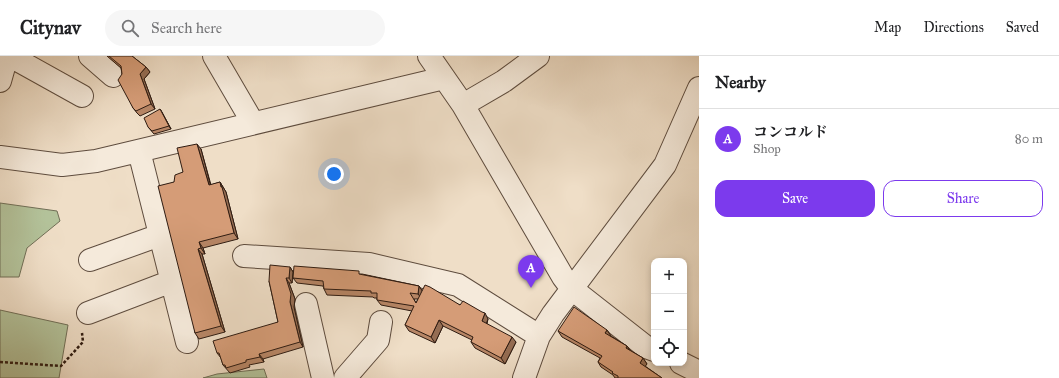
<!DOCTYPE html>
<html lang="en">
<head>
<meta charset="utf-8">
<style>
	body { margin:0; font-family:"IM FELL Great Primer","Noto Serif JP",serif; background:#f6f6f6; color:#202124 }
	.controls { position:absolute; right:12px; bottom:12px; display:grid; overflow:hidden; border-radius:8px; box-shadow:0 2px 6px #0003 }
	.controls button { width:36px; height:36px; display:grid; place-items:center; padding:0; border:0; border-bottom:1px solid #e0e0e0; background:#fff; color:#202124; font:20px sans-serif }
	.you { position:absolute; left:334px; top:118px; width:14px; height:14px; margin:-10px; border:3px solid #fff; border-radius:50%; background:#1a73e8; box-shadow:0 0 0 6px #1a73e833 }
	.badge { display:grid; place-items:center; width:26px; height:26px; border-radius:50%; background:#7c3aed; color:#fff; font-size:13px; font-weight:700 }
	.pin { position:absolute; translate:-50% -33px; filter:drop-shadow(0 1px 2px #0008) }
	.pin::after { content:''; position:absolute; top:21px; width:14px; height:12px; background:inherit; clip-path:polygon(0 0,100% 0,50% 100%) }
	.list { margin:0; padding:0; list-style:none }
	h2 { display:flex; justify-content:space-between; align-items:center; height:52px; margin:0; padding:0 16px; font-size:17px }
	h2 small { font-size:13px; font-weight:400; color:#757577 }
	.list li { display:grid; grid-template-columns:26px 1fr auto; gap:12px; align-items:center; box-sizing:border-box; height:60px; padding:0 16px; border-top:1px solid #e0e0e0 }
	.list b { display:block; font-size:15px; white-space:nowrap }
	.list p { margin:0; font-size:13px; white-space:nowrap; color:#757577 }
	.list em { font-size:13px; font-style:normal; color:#757577 }
	.actions { display:flex; gap:8px; padding:12px 16px }
	.actions a { flex:1; padding:9px 0; border:1px solid #7c3aed; border-radius:12px; text-align:center; font-size:14px; color:#7c3aed }
	.actions .main { background:#7c3aed; color:#fff }
	.icon { flex:none; width:22px; height:22px; fill:none; stroke:currentColor; stroke-width:2; stroke-linecap:round; stroke-linejoin:round }
	.map { position:relative; flex:none; width:699px; height:322px; overflow:hidden }
	header { display:flex; align-items:center; gap:24px; box-sizing:border-box; height:56px; padding:0 20px; background:#fff; border-bottom:1px solid #e0e0e0 }
	header strong { font-size:19px }
	nav { display:flex; gap:22px; margin-inline-start:auto; font-size:14px }
	.search { width:280px; height:36px; background:#f6f6f6; display:flex; align-items:center; gap:10px; box-sizing:border-box; padding:0 14px; border-radius:22px; color:#757577; font-size:15px }
	main { display:flex }
	aside { flex:1; background:#fff }
	.map>svg:first-child { display:block }
</style>
</head>
<body>
<header>
<strong>Citynav</strong>
<div class="search"><svg class="icon" aria-label="search" viewBox="0 0 24 24"><circle cx="10" cy="10" r="6"/><path d="M15 15l6 6"/></svg>Search here</div>
<nav><a>Map</a><a>Directions</a><a>Saved</a></nav>
</header>
<main>
<div class="map">
<svg width="699" height="322" viewBox="0 0 699 322">
	<rect width="100%" height="100%" fill="#efdec7"/>
	<filter id="stains"><feTurbulence type="fractalNoise" baseFrequency=".005" numOctaves="4"/><feColorMatrix values="0 0 0 0 .2 0 0 0 0 .09 0 0 0 0 .02 0 0 0 .5 -.17"/></filter>
	<radialGradient id="worn" r=".72"><stop offset=".6" stop-color="#630" stop-opacity="0"/><stop offset="1" stop-color="#630" stop-opacity=".3"/></radialGradient>
	<path fill="#b3c29a" stroke="#706e56" d="M0 147 57 155 60 165 27 192 19 221H0Z
		M0 254 68 269 59 322H0Z
		M264 313 267 322H203L217 318Z"/>
	<g fill="none" stroke-linecap="round" stroke-linejoin="round">
		<defs>
			<path id="minor" d="M10 0 82 40
				M90 0 113 20
				M214 0 253 67
				M429 0 463 49 563 221 572 233 646 291 654 294
				M0 25 7 0
				M463 49 504 25 538 0
				M139 95 187 286
				M0 101 62 109 96 105 444 22
				M244 200 369 208 458 229 539 280
				M90 204 160 179
				M306 248 323 322
				M88 257 172 225
				M681 307 699 316
				M345 322 378 284 381 266
				M524 322 539 280 553 258 665 109 699 32"/>
		</defs>
		<use href="#minor" stroke="#5e4c3e" stroke-width="24"/>
		<path stroke="#2e1b11" stroke-width="2.5" stroke-dasharray="3 2" stroke-linecap="butt" d="M0 306 61 310 83 286 82 277"/>
		<use href="#minor" stroke="#f5eadb" stroke-width="22"/>
	</g>
	<path fill="#b78666" stroke="#2e1b11" fill-rule="evenodd" d="M107 0H132L146 11 150 16 144 23 155 53 140 60 137 57 133 52 122 18 121 12Z
		M160 53 171 73 154 78 148 71Z
		M201 93 211 129 220 126 226 136 238 183 203 192 205 198H202L225 276 199 283 195 277 174 126 183 116Z
		M290 211 293 216 292 227H289L295 243 294 251 303 291 263 303 264 306 249 309 250 311 230 317 223 309 221 302 217 297 278 266 269 225Z
		M362 218 419 230 422 235 460 249 488 263 487 268 516 286 505 308 475 292 471 286 472 284 443 270 435 287 409 275 405 269 412 255 381 249 377 244V242H374L373 241 327 239 324 233 323 230 297 227 293 222ZM414 243H418L416 247Z
		M607 274 611 280 627 290 631 295 643 302 647 308 645 310 662 322H615L613 319 601 311 598 306 600 302 562 281 558 275Z"/>
	<path fill="#956d53" stroke="#2e1b11" d="M146 11 150 16 144 23 155 53 151 48 140 18Z
		M160 53 162 56 171 73 169 70Z
		M197 88 201 93 212 135 209 129Z
		M220 126 226 136 238 183 234 177Z
		M199 186 203 192 205 198 201 192Z
		M198 193 202 198 225 276 221 270Z
		M290 211 293 216 292 227 289 222Z
		M286 222 289 227 295 243 294 251 303 291 300 286 290 246Z
		M419 230 423 236 422 243 418 238Z
		M485 257 488 263 485 271 482 265Z
		M439 264 443 270 435 287 431 281Z
		M607 274 611 280 609 283 605 277Z
		M512 281 516 286 505 308 501 302Z
		M627 290 631 296 626 292Z
		M259 298 263 303 264 306 260 301Z
		M643 302 647 308 644 312 640 307Z"/>
	<path fill="#d59c77" stroke="#2e1b11" d="M109 0H132L146 11 140 18 151 48 136 55 133 52 118 24 122 18 121 10Z
		M160 53 169 70 152 75 148 71 144 62Z
		M197 88 209 129 220 126 221 131H222L234 177 199 186 201 192 198 193 221 270 195 277 158 130 174 126 175 119 183 116 177 92Z
		M270 209 290 211 289 222H286L291 238 290 246 300 286 259 298 260 301 246 304V306L226 312 225 309H223L219 297H217L213 285 278 266 269 225Z
		M294 210 359 215V218L419 230 418 238 410 237 416 247 425 229 430 231 460 249 463 245 482 256 485 257 482 265 512 281 501 302 471 286 473 281 439 264 431 281 405 269 414 250 377 244V237H371V235L324 233 323 225 293 222Z
		M574 251 607 274 605 277 627 290 626 292 643 302 640 307 662 322H618V320L612 317 613 316 598 306 602 300 558 275Z"/>
	<rect width="100%" height="100%" filter="url(#stains)"/>
	<rect width="100%" height="100%" fill="url(#worn)"/>
</svg>
<div class="controls">
<button>+</button>
<button>−</button>
<button><svg class="icon" aria-label="locate" viewBox="0 0 24 24"><circle cx="12" cy="12" r="6"/><path d="M12 2v4M12 18v4M2 12h4M18 12h4"/></svg></button>
</div>
<div class="you"></div>
<div class="pin badge" style="left:531px;top:232px">A</div>
</div>
<aside>
<h2>Nearby<small></small></h2>
<ul class="list">
<li><span class="badge">A</span><div><b>コンコルド</b><p>Shop</p></div><em>80 m</em></li>
</ul>
<div class="actions"><a class="main">Save</a><a>Share</a></div>
</aside>
</main>
</body>
</html>
